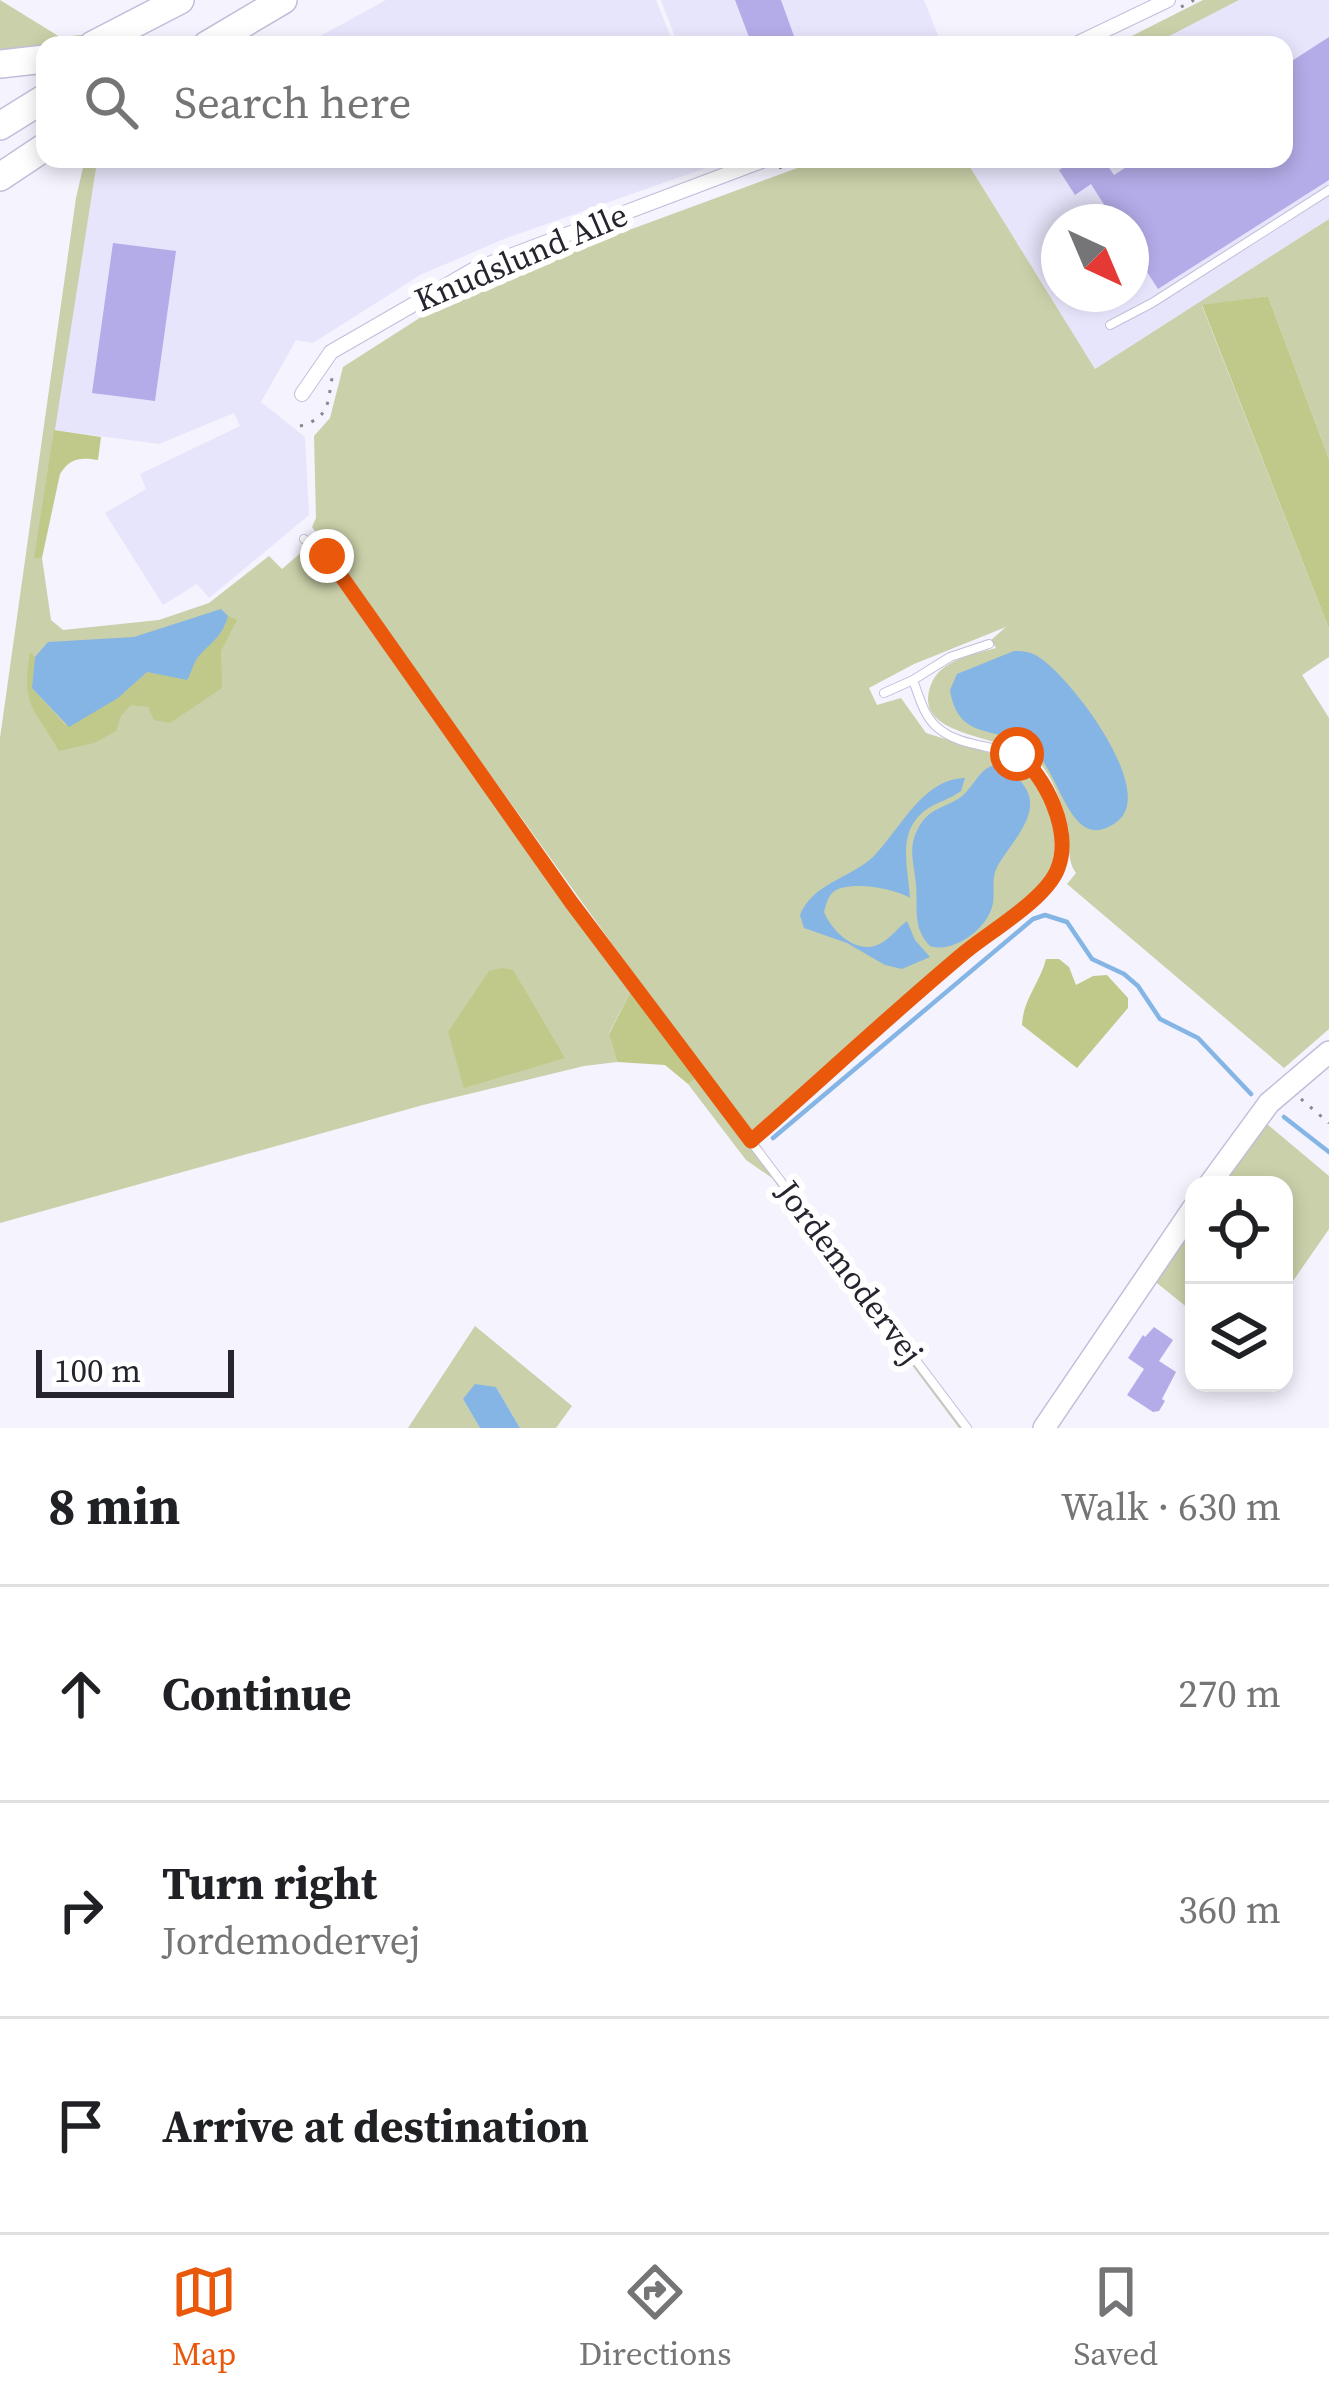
<!DOCTYPE html>
<html lang="en">
<head>
<meta charset="utf-8">
<style>
	body { margin:0; font-family:"Source Serif 4",serif; background:#f6f6f6; color:#202124 }
	.controls { position:absolute; right:36px; bottom:36px; display:grid; overflow:hidden; border-radius:24px; box-shadow:0 6px 18px #0003 }
	.controls button { width:108px; height:108px; display:grid; place-items:center; padding:0; border:0; border-bottom:3px solid #e0e0e0; background:#fff; color:#202124; font:60px sans-serif }
	.compass { position:absolute; left:1041px; top:204px; width:108px; height:108px; border-radius:50%; background:#fff; box-shadow:0 6px 18px #0003; rotate:136deg }
	.scale { position:absolute; left:36px; bottom:30px; width:198px; box-sizing:border-box; padding-left:12px; border:6px solid #26252f; border-top:0; font-size:33px; line-height:42px; white-space:nowrap; color:#26252f; -webkit-text-stroke:9px #fff; paint-order:stroke }
	.stop { position:absolute; width:36px; height:36px; margin:-27px; border:9px solid #ea580c; border-radius:50%; background:#fff }
	.stop.end { background:#ea580c; border-color:#fff; box-shadow:0 3px 12px #0008 }
	.list { margin:0; padding:0; list-style:none }
	h2 { display:flex; justify-content:space-between; align-items:center; height:156px; margin:0; padding:0 48px; font-size:51px }
	h2 small { font-size:39px; font-weight:400; color:#757577 }
	.list li { display:grid; grid-template-columns:78px 1fr auto; gap:36px; align-items:center; box-sizing:border-box; height:216px; padding:0 48px; border-top:3px solid #e0e0e0 }
	.list b { display:block; font-size:45px; white-space:nowrap }
	.list p { margin:0; font-size:39px; white-space:nowrap; color:#757577 }
	.list em { font-size:39px; font-style:normal; color:#757577 }
	.icon { flex:none; width:66px; height:66px; fill:none; stroke:currentColor; stroke-width:2; stroke-linecap:round; stroke-linejoin:round }
	.map { position:relative; flex:none; width:1329px; height:1428px; overflow:hidden }
	.search { position:absolute; background:#fff; box-shadow:0 6px 18px #0003; left:36px; right:36px; top:36px; height:132px; display:flex; align-items:center; gap:30px; box-sizing:border-box; padding:0 42px; border-radius:24px; color:#757577; font-size:45px }
	.sheet { height:804px; background:#fff }
	nav { display:flex; justify-content:space-around; align-items:center; box-sizing:border-box; height:168px; border-top:3px solid #e0e0e0; background:#fff; font-size:33px; color:#757577 }
	nav a { display:grid; justify-items:center; gap:6px }
	nav .on { color:#ea580c }
	.map>svg:first-child { display:block }
</style>
</head>
<body>
<div class="map">
<svg width="1329" height="1428" viewBox="0 0 1329 1428">
	<rect width="100%" height="100%" fill="#f4f3fe"/>
	<path fill="#e7e5fb" fill-rule="evenodd" d="M386 0H656L674 45H304Z
		M661 0H924L942 45H678Z
		M1239 0H1329V219L1095 369 965 159H1284V45H1152ZM1059 222H1131V294H1059Z
		M102 159H719L720 163 504 239 420 275 313 343 296 340 261 402 305 437 309 515 209 598 197 584 163 605 105 513 146 489 140 474 240 426 234 413 159 444 54 430 97 162Z"/>
	<path fill="#cad0a9" d="M0 0 60 37 91 34 77 45H45V54L0 58Z
		M1203 0H1239L1152 45H1114Z
		M85 159H102L97 162 35 557 42 558 51 620 63 630 159 620 209 603 269 556 282 569 303 551 313 550 631 991 609 1033 617 1062 584 1066 423 1105 0 1223V738L76 198Z
		M822 159H965L1095 369 1329 219V459L1268 296 1202 306 1329 629V657L1302 675 1329 718V1029L1284 1068 1067 884 1076 873C1066 859 1071 845 1068 828 1064 809 1055 783 1043 767 1017 733 917 742 929 691 936 660 969 656 996 648L991 640 1006 627 914 664 869 688 877 705 901 698 926 733 1025 764C1050 795 1064 842 1047 880L752 1130 675 1031 312 527 316 518 314 436 330 418 343 367 429 312 526 268Z
		M697 1078 964 1428H959L772 1178 746 1160 688 1084Z
		M1267 1124 1329 1176V1229L1284 1294V1185H1219L1256 1131Z
		M1194 1220V1313L1152 1279Z
		M475 1326 572 1406 556 1428H520L496 1387 463 1399 480 1428H408Z"/>
	<path fill="#c0c98a" d="M1268 296 1329 459V629L1202 305Z
		M54 430 101 437 98 460C80 457 70 458 60 474L42 558H34Z
		M228 616 237 620 221 651 222 688 170 723 154 720 148 707 131 705 121 716 116 731 94 743 59 751C34 706 21 709 30 652L35 657 32 688 65 725 118 698 147 672 187 680C191 674 192 666 196 660 208 642 220 643 228 616Z
		M1046 959H1059L1069 967 1076 985 1093 976 1107 975 1128 998V1008L1077 1068 1022 1025C1023 999 1040 983 1046 959Z
		M502 968 513 970 565 1058 464 1088 448 1032 489 971Z
		M631 991 637 998 697 1078 688 1084 665 1065 617 1062 609 1034Z"/>
	<path fill="#85b5e4" d="M221 609 228 616C221 641 208 643 196 660 192 667 191 674 187 680L147 672 118 698 69 727 32 688 35 657 48 642 134 637Z
		M1014 651C1024 651 1032 652 1040 658 1071 678 1155 788 1119 820 1112 826 1103 831 1094 830 1064 827 1056 762 1027 745 995 726 958 741 950 690L957 674Z
		M1002 764C1013 773 1029 786 1030 801 1032 824 1008 847 997 867 991 879 995 890 993 903 989 928 953 954 930 946 912 927 918 909 916 885 914 861 906 845 922 822 934 805 955 806 967 791 979 778 982 765 1002 764Z
		M965 778 961 791C950 799 938 802 927 809 896 831 908 866 910 898 897 889 846 879 832 893 827 899 826 905 824 912 832 932 859 958 883 942 891 937 899 927 907 921L915 940 930 957 902 969 885 965 847 943 804 928 800 915C813 883 849 879 873 857 900 830 922 779 965 778Z
		M475 1384 496 1387 520 1428H480L463 1399Z"/>
	<g fill="none" stroke-linecap="round" stroke-linejoin="round">
		<path stroke="#85b5e4" stroke-width="4.5" d="M1284 1117 1329 1152
			M773 1138 1033 919 1045 915 1067 922 1092 959 1124 974 1138 986 1160 1019 1198 1038 1251 1094"/>
	</g>
	<path fill="#b4ace8" d="M735 0H781L795 39 778 45H752Z
		M1329 37V180L1158 289 1131 247V222H1115L1091 184 1075 195 1059 170 1076 159H1103L1114 175 1139 159H1284V66Z
		M113 243 176 251 155 401 92 393Z
		M1154 1327 1173 1340 1159 1361 1176 1372 1162 1399 1165 1401 1159 1411 1153 1412 1127 1395 1144 1369 1128 1358 1143 1335 1145 1337Z"/>
	<g fill="none" stroke-linecap="round" stroke-linejoin="round">
		<defs>
			<path id="lane" d="M1110 325 1152 303 1329 190
				M304 539 327 556 571 903 967 1428
				M884 693 913 680
				M751 1141C822 1078 891 1014 964 953 989 932 1048 898 1059 868 1068 843 1054 801 1041 779 1018 738 970 755 938 728 924 717 919 696 913 680L950 657 989 644"/>
			<path id="street" d="M1074 45 1168 0
				M302 394 331 352 473 270 767 159"/>
			<path id="secondary" d="M1209 1185 1269 1103 1329 1052
				M1044 1428 1194 1207"/>
			<path id="highway" d="M93 45 180 0
				M207 45 283 0
				M0 64 45 59
				M0 126 45 98
				M0 177 45 147"/>
		</defs>
		<use href="#lane" stroke="#c1beda" stroke-width="10"/>
		<use href="#street" stroke="#c1beda" stroke-width="16"/>
		<use href="#secondary" stroke="#c1beda" stroke-width="24"/>
		<use href="#highway" stroke="#c1beda" stroke-width="30"/>
		<path stroke="#878691" stroke-width="3" stroke-dasharray="3 9" stroke-linecap="butt" d="M1181 7 1194 0
			M779 168 803 159
			M300 426C332 417 327 401 333 373
			M1301 1099 1329 1123"/>
		<use href="#lane" stroke="#fff" stroke-width="8"/>
		<use href="#street" stroke="#fff" stroke-width="14"/>
		<use href="#secondary" stroke="#fff" stroke-width="21"/>
		<use href="#highway" stroke="#fff" stroke-width="27"/>
	</g>
	<g fill="none" stroke-linecap="round" stroke-linejoin="round">
		<path stroke="#ea580c" stroke-width="15" d="M327 556 571 902 751 1141C822 1079 891 1014 964 953 989 932 1047 899 1058 868 1072 831 1046 776 1017 754"/>
	</g>
	<g text-anchor="middle" dominant-baseline="central" stroke-width="12" stroke-linejoin="round" paint-order="stroke">
		<g font-size="33" fill="#26252f" stroke="#fff">
			<text transform="translate(521 257) rotate(-23)">Knudslund Alle</text>
			<text transform="translate(850 1272) rotate(53)">Jordemodervej</text>
		</g>
	</g>
</svg>
<div class="controls">
<button><svg class="icon" aria-label="locate" viewBox="0 0 24 24"><circle cx="12" cy="12" r="6"/><path d="M12 2v4M12 18v4M2 12h4M18 12h4"/></svg></button>
<button><svg class="icon" aria-label="layers" viewBox="0 0 24 24"><path d="M12 4l9 5-9 5-9-5zM3 14l9 5 9-5"/></svg></button>
</div>
<svg class="compass" viewBox="-18 -18 36 36"><path d="M0-13l5 13h-10z" fill="#e53935"/><path d="M0 13l5-13h-10z" fill="#757577"/></svg>
<div class="scale">100 m</div>
<div class="stop" style="left:1017px;top:754px"></div>
<div class="stop end" style="left:327px;top:556px"></div>
<div class="search"><svg class="icon" aria-label="search" viewBox="0 0 24 24"><circle cx="10" cy="10" r="6"/><path d="M15 15l6 6"/></svg>Search here</div>
</div>
<section class="sheet">
<h2>8 min<small>Walk · 630 m</small></h2>
<ul class="list">
<li><svg class="icon" aria-label="ahead" viewBox="0 0 24 24"><path d="M12 20V5M6 11l6-6 6 6"/></svg><div><b>Continue</b></div><em>270 m</em></li>
<li><svg class="icon" aria-label="right" viewBox="0 0 24 24"><path d="M7 20v-9h11M14 6l5 5-5 5"/></svg><div><b>Turn right</b><p>Jordemodervej</p></div><em>360 m</em></li>
<li><svg class="icon" aria-label="arrive" viewBox="0 0 24 24"><path d="M6 21V4h12l-3 4 3 4H6"/></svg><div><b>Arrive at destination</b></div></li>
</ul>
</section>
<nav>
<a class="on"><svg class="icon" aria-label="map" viewBox="0 0 24 24"><path d="M3 6l6-2 6 2 6-2v14l-6 2-6-2-6 2zM9 4v14M15 6v14"/></svg>Map</a>
<a><svg class="icon" aria-label="directions" viewBox="0 0 24 24"><path d="M12 3l9 9-9 9-9-9zM9 14v-3h6M13 9l2 2-2 2"/></svg>Directions</a>
<a><svg class="icon" aria-label="saved" viewBox="0 0 24 24"><path d="M7 4h10v16l-5-4-5 4z"/></svg>Saved</a>
</nav>
</body>
</html>
